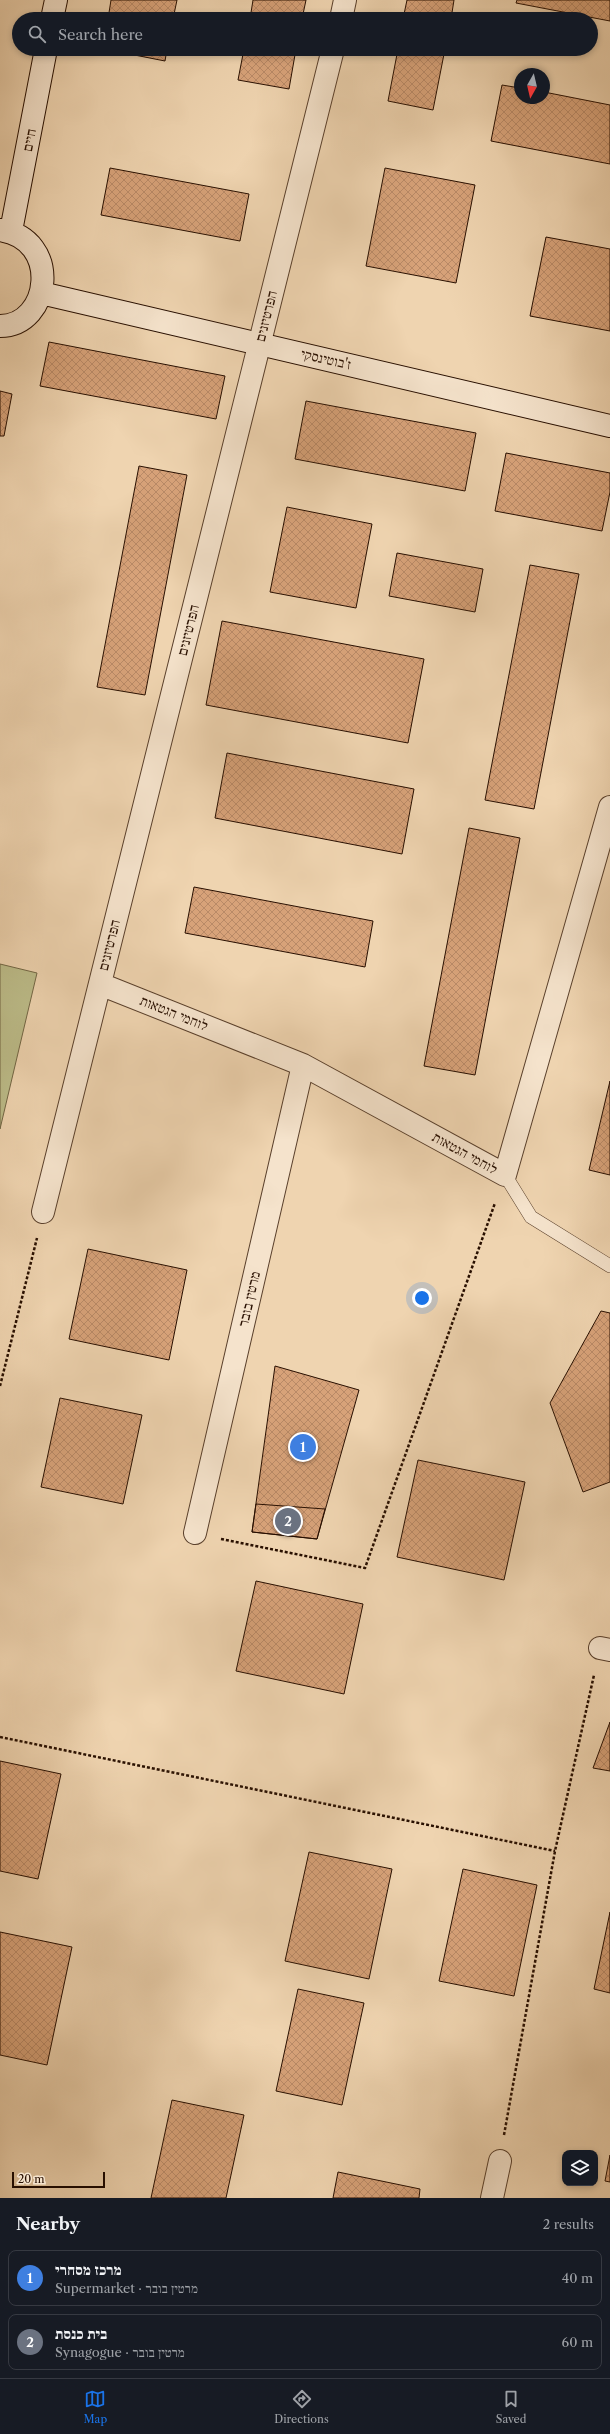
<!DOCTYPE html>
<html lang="en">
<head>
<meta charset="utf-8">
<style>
	body { margin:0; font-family:"Libre Caslon Text","Frank Ruhl Libre",serif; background:#242831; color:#f1f3f6 }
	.controls { position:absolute; right:12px; bottom:12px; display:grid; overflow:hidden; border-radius:8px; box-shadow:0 2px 6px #0003 }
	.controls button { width:36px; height:36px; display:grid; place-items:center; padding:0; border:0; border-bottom:1px solid #363941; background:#171b24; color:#f1f3f6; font:20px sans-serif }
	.compass { position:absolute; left:514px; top:68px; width:36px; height:36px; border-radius:50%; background:#171b24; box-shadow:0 2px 6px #0003; rotate:188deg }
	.scale { position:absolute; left:12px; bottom:10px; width:93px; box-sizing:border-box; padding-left:4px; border:2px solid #280f00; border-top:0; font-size:11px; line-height:14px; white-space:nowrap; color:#280f00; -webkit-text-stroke:3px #f5e3cc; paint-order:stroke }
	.you { position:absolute; left:422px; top:1298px; width:14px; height:14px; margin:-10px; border:3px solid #fff; border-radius:50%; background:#1a73e8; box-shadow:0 0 0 6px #1a73e833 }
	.badge { display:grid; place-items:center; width:26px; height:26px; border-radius:50%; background:#1a73e8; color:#fff; font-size:13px; font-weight:700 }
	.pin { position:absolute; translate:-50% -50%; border:2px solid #fff; box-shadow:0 1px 4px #0006 }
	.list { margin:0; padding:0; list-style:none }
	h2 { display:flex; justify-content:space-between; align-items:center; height:52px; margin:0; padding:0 16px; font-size:17px }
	h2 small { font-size:13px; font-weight:400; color:#9ea1a6 }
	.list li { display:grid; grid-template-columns:26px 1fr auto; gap:12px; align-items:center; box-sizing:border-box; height:56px; margin:0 8px 8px; padding:0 8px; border:1px solid #363941; border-radius:8px }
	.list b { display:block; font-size:15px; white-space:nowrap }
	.list p { margin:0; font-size:13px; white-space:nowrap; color:#9ea1a6 }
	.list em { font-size:13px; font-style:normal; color:#9ea1a6 }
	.icon { flex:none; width:22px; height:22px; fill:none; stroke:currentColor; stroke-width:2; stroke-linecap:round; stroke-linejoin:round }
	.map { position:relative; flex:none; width:610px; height:2198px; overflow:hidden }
	.search { position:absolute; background:#171b24; box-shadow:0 2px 6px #0003; left:12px; right:12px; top:12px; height:44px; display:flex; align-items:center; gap:10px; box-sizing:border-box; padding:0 14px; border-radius:22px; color:#9ea1a6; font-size:15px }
	.sheet { height:180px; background:#171b24 }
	nav { display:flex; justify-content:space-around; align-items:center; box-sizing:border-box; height:56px; border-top:1px solid #363941; background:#171b24; font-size:11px; color:#9ea1a6 }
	nav a { display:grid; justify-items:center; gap:2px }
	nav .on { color:#1a73e8 }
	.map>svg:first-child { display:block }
</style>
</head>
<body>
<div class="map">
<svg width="610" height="2198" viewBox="0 0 610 2198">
	<defs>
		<pattern id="building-cross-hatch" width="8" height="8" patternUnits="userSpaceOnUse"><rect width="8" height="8" fill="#d7a279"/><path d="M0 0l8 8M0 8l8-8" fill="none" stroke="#b98a67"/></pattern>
	</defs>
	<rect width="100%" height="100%" fill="#efd4b0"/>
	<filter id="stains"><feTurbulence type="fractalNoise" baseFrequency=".005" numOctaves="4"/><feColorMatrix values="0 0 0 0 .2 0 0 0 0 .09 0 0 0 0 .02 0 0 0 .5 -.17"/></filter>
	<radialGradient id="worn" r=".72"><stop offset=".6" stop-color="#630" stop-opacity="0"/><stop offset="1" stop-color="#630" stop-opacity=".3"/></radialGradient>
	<path fill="#bcbc89" stroke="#726644" d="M0 964 37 973 0 1129Z"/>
	<path fill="url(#building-cross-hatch)" stroke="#280f00" d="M111 0H177L173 19H108Z
		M253 0H306L302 19H250Z
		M407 0H454L451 19H403Z
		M517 0H610V21L516 3Z
		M104 49H167L165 61Z
		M244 49H296L289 89 238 80Z
		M398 49H445L433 110 388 101Z
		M502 85 520 88V98H544V92L610 105V164L491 141Z
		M110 168 249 194 240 241 101 215Z
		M385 168 475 185 456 283 366 266Z
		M546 237 610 249V331L530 316Z
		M49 342 225 376 216 419 40 386Z
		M0 391 12 394 4 436H0Z
		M306 401 476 433 465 491 295 459Z
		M506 453 610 473V492L602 531 495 511Z
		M139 466 187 475 145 695 97 687Z
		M287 507 372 524 356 608 270 592Z
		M397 553 483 569 475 612 389 596Z
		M530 565 579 574 534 809 485 800Z
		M222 621 424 659 408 743 206 705Z
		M227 753 414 789 402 854 215 818Z
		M469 828 520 838 475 1075 424 1066Z
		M194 887 373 921 365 967 185 933Z
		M610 1081V1175L589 1170Z
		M88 1249 187 1270 169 1360 69 1339Z
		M601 1311 610 1313V1482L583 1492 550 1403Z
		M275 1366 359 1390 317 1539 252 1532Z
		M60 1398 142 1415 123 1504 41 1487Z
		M418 1460 525 1482 504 1580 397 1557Z
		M256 1504 325 1509 317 1539 252 1532Z
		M256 1581 363 1604 344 1694 236 1671Z
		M610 1722V1771L593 1768Z
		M0 1761 61 1774 38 1879 0 1871Z
		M309 1852 392 1869 369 1979 285 1961Z
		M463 1869 537 1885 514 1996 439 1981Z
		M610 1912V1993L594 1989Z
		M0 1932 72 1947 47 2065 0 2055Z
		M298 1989 364 2003 342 2105 276 2091Z
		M172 2100 244 2115 226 2198H151Z
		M610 2155V2182L605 2181Z
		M338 2172 420 2189 419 2198H333Z"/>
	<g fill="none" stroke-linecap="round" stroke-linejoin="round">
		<defs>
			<path id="lane" d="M505 1175 531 1217 610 1266"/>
			<path id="street" d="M341 19 345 0
				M100 984 303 1065 505 1175 610 807
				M43 1212 333 49
				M195 1533 303 1065
				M600 1648 610 1650
				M492 2198 500 2161"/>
			<path id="secondary" d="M52 19 56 0
				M0 230C62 239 51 326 0 326
				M11 231 46 49
				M41 293 610 426"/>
		</defs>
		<use href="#lane" stroke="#5a402c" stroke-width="14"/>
		<use href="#street" stroke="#5a402c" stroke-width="24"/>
		<use href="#secondary" stroke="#280f00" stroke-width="24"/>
		<path stroke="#280f00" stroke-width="2.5" stroke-dasharray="3 2" stroke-linecap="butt" d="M0 1386 37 1238
			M221 1539 365 1568 495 1203
			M0 1737 555 1851
			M504 2135 555 1851 594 1675"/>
		<use href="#lane" stroke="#f5e3cc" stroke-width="13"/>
		<use href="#street" stroke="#f5e3cc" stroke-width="22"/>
		<use href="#secondary" stroke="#f5e3cc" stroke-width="22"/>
	</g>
	<g text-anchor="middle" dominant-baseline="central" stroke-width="3" stroke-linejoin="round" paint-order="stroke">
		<g font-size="14" fill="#280f00" stroke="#f5e3cc">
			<text transform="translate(29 140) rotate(-79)">חיים</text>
			<text transform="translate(266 316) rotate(-76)">הפרטיזנים</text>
			<text transform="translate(326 359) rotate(13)">ז'בוטינסקי</text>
			<text transform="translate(188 630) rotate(-76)">הפרטיזנים</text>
			<text transform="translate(109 945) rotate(-76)">הפרטיזנים</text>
			<text transform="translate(174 1013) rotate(22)">לוחמי הגטאות</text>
			<text transform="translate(465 1153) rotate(29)">לוחמי הגטאות</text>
			<text transform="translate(249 1299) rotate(-77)">מרטין בובר</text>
		</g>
	</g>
	<rect width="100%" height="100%" filter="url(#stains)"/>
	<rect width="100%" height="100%" fill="url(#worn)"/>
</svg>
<div class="controls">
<button><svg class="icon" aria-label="layers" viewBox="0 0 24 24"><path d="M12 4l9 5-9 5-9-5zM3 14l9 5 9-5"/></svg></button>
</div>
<svg class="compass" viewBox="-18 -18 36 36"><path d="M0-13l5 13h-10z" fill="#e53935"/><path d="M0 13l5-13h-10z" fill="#9ea1a6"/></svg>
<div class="scale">20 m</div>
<div class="you"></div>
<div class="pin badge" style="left:303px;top:1447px;background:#3f7fe0">1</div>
<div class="pin badge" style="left:288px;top:1521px;background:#6b7280">2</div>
<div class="search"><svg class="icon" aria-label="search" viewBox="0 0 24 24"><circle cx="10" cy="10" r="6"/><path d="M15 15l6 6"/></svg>Search here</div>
</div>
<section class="sheet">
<h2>Nearby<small>2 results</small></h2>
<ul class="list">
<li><span class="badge" style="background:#3f7fe0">1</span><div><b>מרכז מסחרי</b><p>Supermarket · מרטין בובר</p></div><em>40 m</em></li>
<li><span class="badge" style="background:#6b7280">2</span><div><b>בית כנסת</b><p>Synagogue · מרטין בובר</p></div><em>60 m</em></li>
</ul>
</section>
<nav>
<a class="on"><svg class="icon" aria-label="map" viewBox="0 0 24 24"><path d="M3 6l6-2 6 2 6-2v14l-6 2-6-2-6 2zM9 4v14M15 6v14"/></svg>Map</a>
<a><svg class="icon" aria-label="directions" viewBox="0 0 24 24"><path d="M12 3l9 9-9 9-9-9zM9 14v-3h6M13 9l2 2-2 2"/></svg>Directions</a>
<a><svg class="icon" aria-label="saved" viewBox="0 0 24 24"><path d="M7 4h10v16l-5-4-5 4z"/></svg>Saved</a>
</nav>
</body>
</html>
